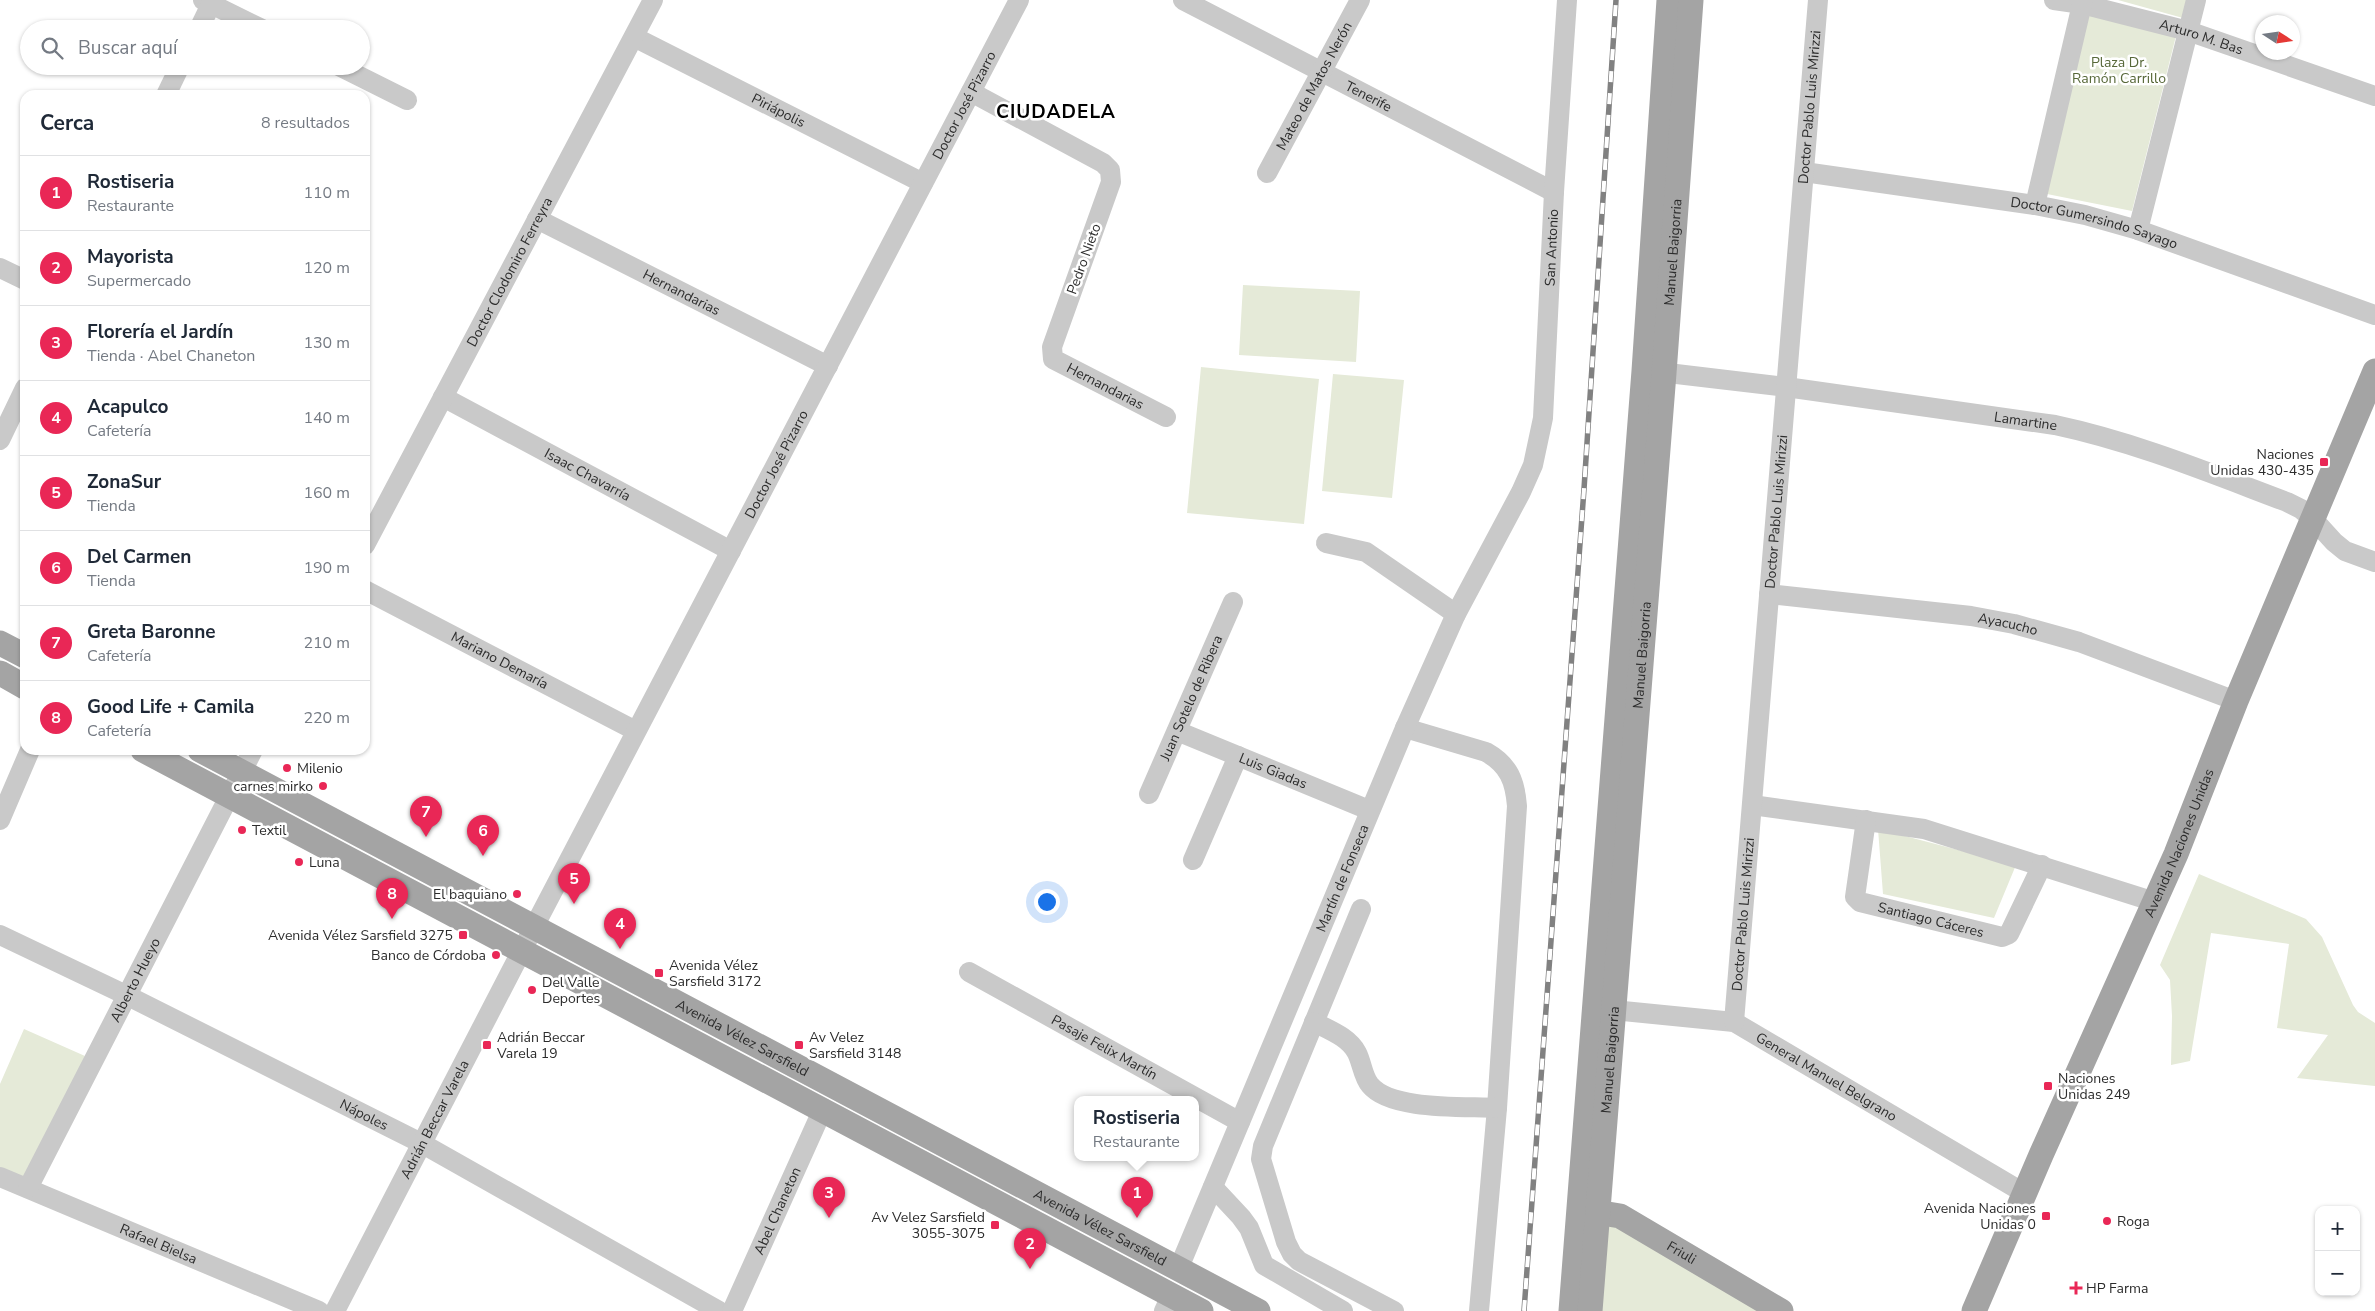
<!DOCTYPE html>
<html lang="es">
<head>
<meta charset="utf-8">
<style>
	body { margin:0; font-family:"Nunito Sans",sans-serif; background:#f6f6f7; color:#1f2937 }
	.controls { position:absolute; right:15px; bottom:15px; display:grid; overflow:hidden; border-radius:10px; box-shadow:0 1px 4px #0004 }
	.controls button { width:45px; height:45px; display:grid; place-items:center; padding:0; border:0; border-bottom:1px solid #e0e1e3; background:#fff; color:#1f2937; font:25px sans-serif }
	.compass { position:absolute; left:2255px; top:15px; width:45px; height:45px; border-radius:50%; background:#fff; box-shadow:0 1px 4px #0004; rotate:102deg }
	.you { position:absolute; left:1046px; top:901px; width:18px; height:18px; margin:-12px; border:4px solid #fff; border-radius:50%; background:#1a73e8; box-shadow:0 0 0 8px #1a73e833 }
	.badge { display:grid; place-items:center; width:32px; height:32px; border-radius:50%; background:#e92756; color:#fff; font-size:16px; font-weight:700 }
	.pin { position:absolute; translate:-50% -41px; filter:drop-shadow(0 1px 2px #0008) }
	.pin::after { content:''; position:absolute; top:26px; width:18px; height:15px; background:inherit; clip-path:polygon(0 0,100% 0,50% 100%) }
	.popup { position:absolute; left:1074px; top:1096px; width:125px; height:65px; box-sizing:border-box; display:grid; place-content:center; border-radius:10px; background:#fff; filter:drop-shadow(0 1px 4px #0005); font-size:16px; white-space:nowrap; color:#747a83 }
	.popup b { font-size:19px; color:#1f2937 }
	.popup::after { content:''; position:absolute; left:50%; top:100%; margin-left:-10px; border:10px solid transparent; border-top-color:#fff }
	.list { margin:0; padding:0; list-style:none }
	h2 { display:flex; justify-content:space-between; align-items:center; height:65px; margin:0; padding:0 20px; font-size:21px }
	h2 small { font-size:16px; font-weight:400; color:#747a83 }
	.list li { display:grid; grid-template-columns:32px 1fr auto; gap:15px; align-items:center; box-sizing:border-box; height:75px; padding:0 20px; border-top:1px solid #e0e1e3 }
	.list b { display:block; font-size:19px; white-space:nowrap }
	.list p { margin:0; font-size:16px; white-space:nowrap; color:#747a83 }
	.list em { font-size:16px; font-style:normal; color:#747a83 }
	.icon { flex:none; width:28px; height:28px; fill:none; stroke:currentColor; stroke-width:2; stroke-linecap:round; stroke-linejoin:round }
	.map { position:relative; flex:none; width:2375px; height:1311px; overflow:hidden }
	.search { position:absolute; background:#fff; box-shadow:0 1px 4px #0004; left:20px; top:20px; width:350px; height:55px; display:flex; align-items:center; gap:12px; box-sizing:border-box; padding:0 18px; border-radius:28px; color:#747a83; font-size:19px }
	.panel { position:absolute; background:#fff; box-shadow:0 1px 4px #0004; left:20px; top:90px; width:350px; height:665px; border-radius:15px }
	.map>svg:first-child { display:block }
</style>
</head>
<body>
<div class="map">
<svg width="2375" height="1311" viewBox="0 0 2375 1311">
	<rect width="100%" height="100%" fill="#fff"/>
	<path fill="#e5ead8" d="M2118 0H2187L2183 18Z
		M2085 12 2176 36 2132 211 2042 193Z
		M1243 285 1360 291 1356 362 1239 355Z
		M1201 367 1319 379 1304 524 1187 513Z
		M1333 374 1404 380 1392 498 1322 491Z
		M1878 829 2016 865 1994 918 1883 894Z
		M2199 874 2306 919 2322 937 2353 1005 2358 1012 2375 1023V1086L2297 1078 2328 1035 2277 1028 2289 944 2211 933 2190 1061 2171 1065 2172 1016 2170 980 2160 965Z
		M24 1029 85 1056 28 1188 0 1175V1084Z
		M1596 1212 1781 1311H1590Z"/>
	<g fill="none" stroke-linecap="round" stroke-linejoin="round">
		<g stroke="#c9c9c9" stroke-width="20">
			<path d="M203 0 262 29"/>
			<path id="s1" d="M1183 0 1554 192"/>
			<path id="s2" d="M2054 0 2082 4 2188 31 2375 96"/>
			<path d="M199 29 213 0"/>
			<path id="s3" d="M634 37 923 183"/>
			<path d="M339 66 407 100"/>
			<path id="s4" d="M971 92 1103 163 1110 170 1111 182 1052 347 1053 359 1166 417"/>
			<path d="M166 95 180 66"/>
			<path id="s5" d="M1804 172 2035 205 2085 215 2138 230 2375 315"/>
			<path id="s6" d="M1267 173 1360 0"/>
			<path d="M2035 205 2083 0"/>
			<path id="s7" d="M537 219 828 366"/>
			<path d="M2138 230 2196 0"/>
			<path d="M0 268 25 280"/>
			<path id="s8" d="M1651 371 1786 387 2055 425C2135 442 2210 473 2287 502L2301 509 2314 520 2334 542 2345 551 2375 562"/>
			<path id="s9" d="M443 397 731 551"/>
			<path d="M0 440 25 388"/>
			<path d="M1326 543 1366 552 1456 614"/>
			<path id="s10" d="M365 545 653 0"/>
			<path id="s11" d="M365 590 636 731"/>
			<path id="s12" d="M1769 594 1971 616 2014 624 2079 642 2236 701"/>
			<path d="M1405 728 1486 752C1509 765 1515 781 1517 806L1497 1108 1479 1311"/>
			<path id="s13" d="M1177 731 1369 810"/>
			<path id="s14" d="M1149 794 1233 602"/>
			<path d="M1752 805 1924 829 2155 902"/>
			<path d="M0 820 30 750"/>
			<path id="s15" d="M1866 820 1855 897 1860 902 2002 937 2009 934 2042 865"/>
			<path d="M1193 860 1238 756"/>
			<path d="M1361 909 1263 1146 1261 1159 1286 1242 1292 1254 1299 1261 1394 1311"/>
			<path id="s16" d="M0 935 126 995 421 1143 719 1311"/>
			<path id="s17" d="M969 972 1240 1122"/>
			<path id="s18" d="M1613 1010 1734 1022 2024 1193"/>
			<path d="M1314 1022C1329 1030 1349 1037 1357 1053 1362 1063 1363 1077 1370 1085 1391 1111 1467 1106 1497 1108"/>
			<path id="s19" d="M1734 1022 1818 0"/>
			<path id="s20" d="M0 1177 319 1311"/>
			<path d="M1213 1187 1241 1217 1249 1228 1264 1265 1343 1311"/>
			<path id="s21" d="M28 1188 253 750"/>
			<path id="s22" d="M1178 1270 1405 728 1456 614 1521 492 1533 465 1543 418 1554 192 1567 0"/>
			<path id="s23" d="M335 1311 534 927 1019 0"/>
			<path id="s24" d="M732 1311 822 1111"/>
			<path d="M1164 1311 1171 1296"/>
		</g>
		<g stroke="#a4a4a4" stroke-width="25">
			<path d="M0 643 25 656"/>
			<path d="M0 673 25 687"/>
			<path d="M143 750 1201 1311"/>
			<path id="s25" d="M200 750 1258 1311"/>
			<path id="s26" d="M1596 1212 1620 1216 1781 1311"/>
			<path d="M1571 1311 1644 371 1669 0"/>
			<path id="s27" d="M1590 1311 1664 373 1691 0"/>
			<path id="s28" d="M1974 1311 2041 1155 2176 854 2236 701 2375 371"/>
		</g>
		<defs>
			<path id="rail" d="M1524 1311 1584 489 1616 0"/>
		</defs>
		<use href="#rail" stroke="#818181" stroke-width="5.5"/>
		<use href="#rail" stroke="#fff" stroke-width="4" stroke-dasharray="11" stroke-linecap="butt"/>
	</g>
	<g fill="#e92756" stroke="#fff" stroke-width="2">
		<rect x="2319" y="457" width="10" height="10" rx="2.5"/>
		<circle cx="287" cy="768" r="5"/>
		<circle cx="323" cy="786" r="5"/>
		<circle cx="242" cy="830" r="5"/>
		<circle cx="299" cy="862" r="5"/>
		<circle cx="517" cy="894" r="5"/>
		<rect x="458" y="930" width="10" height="10" rx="2.5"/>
		<circle cx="496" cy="955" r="5"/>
		<rect x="654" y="968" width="10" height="10" rx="2.5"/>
		<circle cx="532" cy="990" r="5"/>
		<rect x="482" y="1040" width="10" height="10" rx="2.5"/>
		<rect x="794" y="1040" width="10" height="10" rx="2.5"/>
		<rect x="2043" y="1081" width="10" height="10" rx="2.5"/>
		<rect x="2041" y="1211" width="10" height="10" rx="2.5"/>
		<circle cx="2107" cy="1221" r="5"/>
		<rect x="990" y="1220" width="10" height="10" rx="2.5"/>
		<path d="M2073.5 1280.5h5v5h5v5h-5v5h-5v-5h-5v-5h5z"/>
	</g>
	<g text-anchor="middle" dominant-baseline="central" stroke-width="5" stroke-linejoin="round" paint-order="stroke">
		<g font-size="14" fill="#2c2c2c" stroke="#fff">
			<text stroke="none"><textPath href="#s2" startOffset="152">Arturo M. Bas</textPath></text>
			<text stroke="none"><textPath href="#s6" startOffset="99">Mateo de Matos Nerón</textPath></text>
			<text stroke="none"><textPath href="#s1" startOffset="209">Tenerife</textPath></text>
			<text stroke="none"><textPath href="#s23" startOffset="1360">Doctor José Pizarro</textPath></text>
			<text stroke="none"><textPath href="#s19" startOffset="918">Doctor Pablo Luis Mirizzi</textPath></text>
			<text stroke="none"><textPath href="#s3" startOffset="162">Piriápolis</textPath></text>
			<text stroke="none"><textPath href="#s5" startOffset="295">Doctor Gumersindo Sayago</textPath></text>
			<text stroke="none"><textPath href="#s22" startOffset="1099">San Antonio</textPath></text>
			<text stroke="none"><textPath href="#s27" startOffset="1062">Manuel Baigorria</textPath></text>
			<text transform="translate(1084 259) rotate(-70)">Pedro Nieto</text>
			<text stroke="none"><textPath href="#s10" startOffset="309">Doctor Clodomiro Ferreyra</textPath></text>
			<text stroke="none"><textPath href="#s7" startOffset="162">Hernandarias</textPath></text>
			<text stroke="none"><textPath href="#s4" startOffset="418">Hernandarias</textPath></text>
			<text stroke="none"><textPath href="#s8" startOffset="378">Lamartine</textPath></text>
			<text stroke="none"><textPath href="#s23" startOffset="955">Doctor José Pizarro</textPath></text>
			<text stroke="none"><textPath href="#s9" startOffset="164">Isaac Chavarría</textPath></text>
			<text stroke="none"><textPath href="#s19" startOffset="512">Doctor Pablo Luis Mirizzi</textPath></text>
			<text stroke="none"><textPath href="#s12" startOffset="241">Ayacucho</textPath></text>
			<text stroke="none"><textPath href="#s27" startOffset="658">Manuel Baigorria</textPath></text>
			<text stroke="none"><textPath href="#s11" startOffset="152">Mariano Demaría</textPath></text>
			<text stroke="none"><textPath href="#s14" startOffset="105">Juan Sotelo de Ribera</textPath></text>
			<text stroke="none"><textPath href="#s13" startOffset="104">Luis Giadas</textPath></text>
			<text stroke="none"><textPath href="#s28" startOffset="511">Avenida Naciones Unidas</textPath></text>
			<text stroke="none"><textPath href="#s22" startOffset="425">Martín de Fonseca</textPath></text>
			<text stroke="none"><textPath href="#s19" startOffset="108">Doctor Pablo Luis Mirizzi</textPath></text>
			<text stroke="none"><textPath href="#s15" startOffset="158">Santiago Cáceres</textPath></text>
			<text stroke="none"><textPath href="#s21" startOffset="234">Alberto Hueyo</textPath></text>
			<text stroke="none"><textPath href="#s25" startOffset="614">Avenida Vélez Sarsfield</textPath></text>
			<text stroke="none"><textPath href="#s17" startOffset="155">Pasaje Felix Martín</textPath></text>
			<text stroke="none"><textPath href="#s27" startOffset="252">Manuel Baigorria</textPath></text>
			<text stroke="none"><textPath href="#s18" startOffset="229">General Manuel Belgrano</textPath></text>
			<text stroke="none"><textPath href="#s16" startOffset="406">Nápoles</textPath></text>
			<text stroke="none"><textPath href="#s23" startOffset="216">Adrián Beccar Varela</textPath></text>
			<text stroke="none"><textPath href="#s24" startOffset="110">Abel Chaneton</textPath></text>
			<text stroke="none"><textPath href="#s25" startOffset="1019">Avenida Vélez Sarsfield</textPath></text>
			<text stroke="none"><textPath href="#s20" startOffset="172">Rafael Bielsa</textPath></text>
			<text stroke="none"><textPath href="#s26" startOffset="96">Friuli</textPath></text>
		</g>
		<g font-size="14" fill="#576839" stroke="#fff">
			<text x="2119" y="62">Plaza Dr.<tspan x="2119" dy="16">Ramón Carrillo</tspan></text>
		</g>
		<g font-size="14" fill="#2c2c2c" stroke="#fff" text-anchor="start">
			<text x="2314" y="454" text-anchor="end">Naciones<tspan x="2314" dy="16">Unidas 430-435</tspan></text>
			<text x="297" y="768">Milenio</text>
			<text x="313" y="786" text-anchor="end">carnes mirko</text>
			<text x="252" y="830">Textil</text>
			<text x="309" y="862">Luna</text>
			<text x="507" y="894" text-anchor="end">El baquiano</text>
			<text x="453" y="935" text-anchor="end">Avenida Vélez Sarsfield 3275</text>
			<text x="486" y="955" text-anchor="end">Banco de Córdoba</text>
			<text x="669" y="965">Avenida Vélez<tspan x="669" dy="16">Sarsfield 3172</tspan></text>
			<text x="542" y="982">Del Valle<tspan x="542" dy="16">Deportes</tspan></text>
			<text x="497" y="1037">Adrián Beccar<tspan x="497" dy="16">Varela 19</tspan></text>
			<text x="809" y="1037">Av Velez<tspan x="809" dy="16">Sarsfield 3148</tspan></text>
			<text x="2058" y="1078">Naciones<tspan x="2058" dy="16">Unidas 249</tspan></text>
			<text x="2036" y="1208" text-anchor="end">Avenida Naciones<tspan x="2036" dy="16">Unidas 0</tspan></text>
			<text x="985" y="1217" text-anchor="end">Av Velez Sarsfield<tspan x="985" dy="16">3055-3075</tspan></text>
			<text x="2117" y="1221">Roga</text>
			<text x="2086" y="1288">HP Farma</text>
		</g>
		<g font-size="19" font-weight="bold" letter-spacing="1" fill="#000" stroke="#fff">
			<text x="1056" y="112">CIUDADELA</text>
		</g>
	</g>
</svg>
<div class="controls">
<button>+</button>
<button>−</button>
</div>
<svg class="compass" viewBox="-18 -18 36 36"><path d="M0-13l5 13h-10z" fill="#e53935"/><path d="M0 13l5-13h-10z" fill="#747a83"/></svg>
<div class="you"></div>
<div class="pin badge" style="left:1137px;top:1218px">1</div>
<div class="popup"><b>Rostiseria</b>Restaurante</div>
<div class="pin badge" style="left:1030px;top:1269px">2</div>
<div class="pin badge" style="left:829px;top:1218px">3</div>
<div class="pin badge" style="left:620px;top:949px">4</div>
<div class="pin badge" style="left:574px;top:904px">5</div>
<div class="pin badge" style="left:483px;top:856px">6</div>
<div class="pin badge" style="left:426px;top:837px">7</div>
<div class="pin badge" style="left:392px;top:919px">8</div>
<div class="search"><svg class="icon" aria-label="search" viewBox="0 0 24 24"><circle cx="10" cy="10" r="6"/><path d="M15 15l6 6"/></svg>Buscar aquí</div>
<section class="panel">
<h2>Cerca<small>8 resultados</small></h2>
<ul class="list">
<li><span class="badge">1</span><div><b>Rostiseria</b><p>Restaurante</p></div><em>110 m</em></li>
<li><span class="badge">2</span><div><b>Mayorista</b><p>Supermercado</p></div><em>120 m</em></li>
<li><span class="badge">3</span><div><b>Florería el Jardín</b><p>Tienda · Abel Chaneton</p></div><em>130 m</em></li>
<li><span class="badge">4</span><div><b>Acapulco</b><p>Cafetería</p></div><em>140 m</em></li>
<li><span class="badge">5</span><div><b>ZonaSur</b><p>Tienda</p></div><em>160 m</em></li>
<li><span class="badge">6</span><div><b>Del Carmen</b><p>Tienda</p></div><em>190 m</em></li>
<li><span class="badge">7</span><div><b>Greta Baronne</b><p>Cafetería</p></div><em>210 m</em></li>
<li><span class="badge">8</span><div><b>Good Life + Camila</b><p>Cafetería</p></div><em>220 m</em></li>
</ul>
</section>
</div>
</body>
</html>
